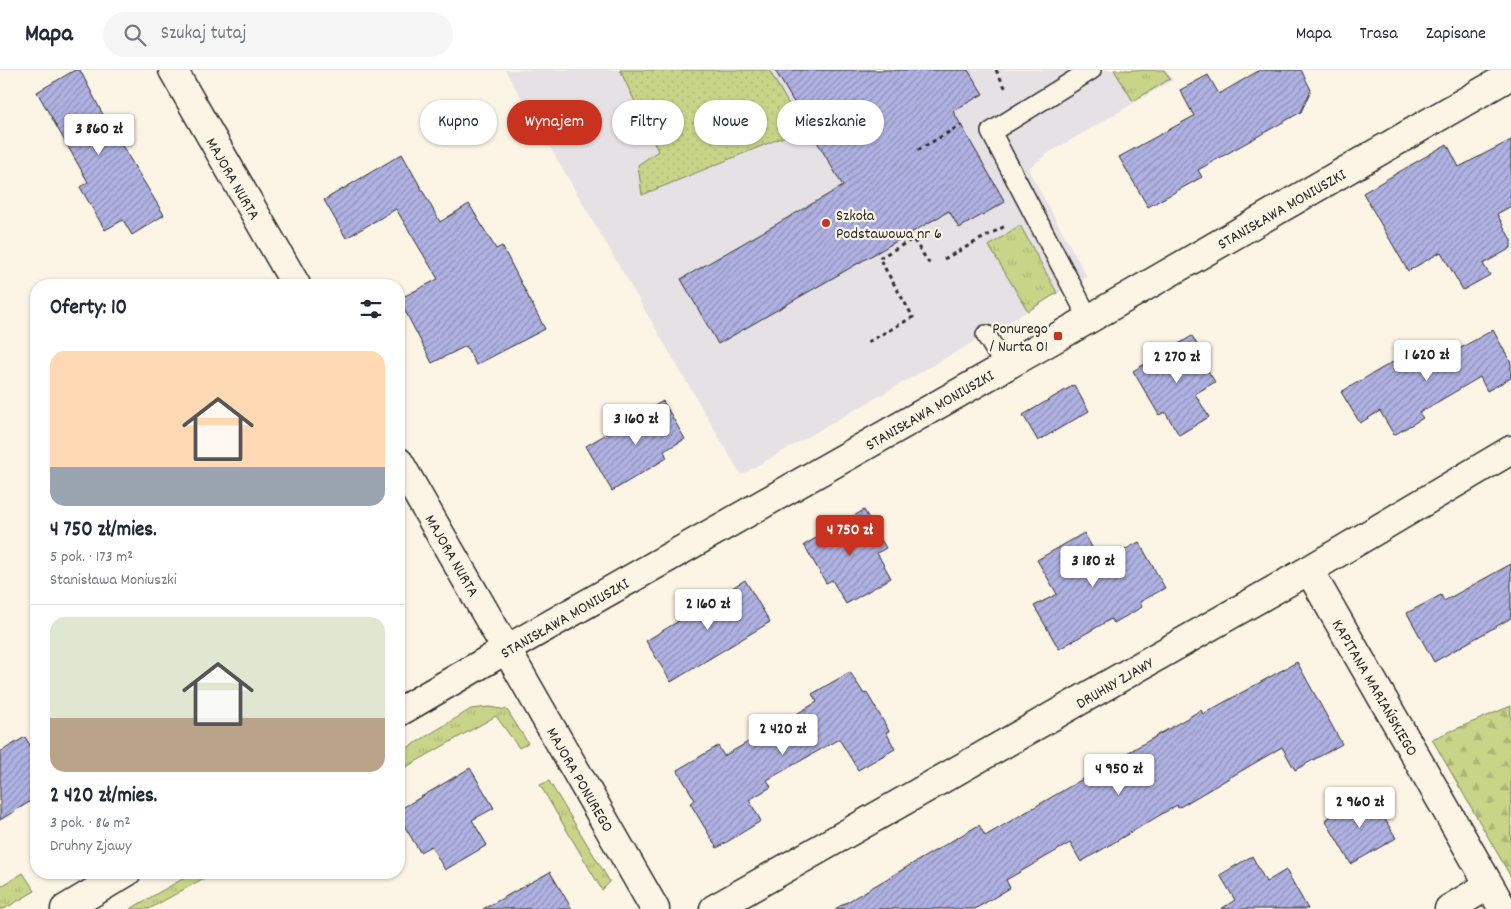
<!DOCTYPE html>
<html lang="pl">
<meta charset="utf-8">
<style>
body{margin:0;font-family:Dekko,sans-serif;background:#f6f6f7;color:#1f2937;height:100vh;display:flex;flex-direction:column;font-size:19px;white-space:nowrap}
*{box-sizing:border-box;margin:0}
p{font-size:16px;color:#747a83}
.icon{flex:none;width:28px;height:28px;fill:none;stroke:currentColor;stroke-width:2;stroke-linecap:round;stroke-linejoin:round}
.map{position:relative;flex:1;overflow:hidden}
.details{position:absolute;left:30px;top:209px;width:375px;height:600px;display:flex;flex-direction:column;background:#fff;border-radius:20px;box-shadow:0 1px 4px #0004}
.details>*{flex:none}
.hud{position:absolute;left:420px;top:30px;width:475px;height:45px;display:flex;gap:10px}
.price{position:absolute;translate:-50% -42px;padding:0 11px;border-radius:5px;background:#fff;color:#222;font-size:16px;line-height:32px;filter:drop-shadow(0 1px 2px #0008)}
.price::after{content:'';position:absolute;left:50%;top:30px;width:15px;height:11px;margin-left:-8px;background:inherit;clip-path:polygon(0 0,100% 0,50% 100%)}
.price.on{background:#c8321e;color:#fff}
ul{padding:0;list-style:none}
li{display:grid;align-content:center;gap:10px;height:265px;padding:0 20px}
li+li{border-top:1px solid #e0e1e3}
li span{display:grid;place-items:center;height:155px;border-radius:15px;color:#555}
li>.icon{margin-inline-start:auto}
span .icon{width:90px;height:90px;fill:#fffc;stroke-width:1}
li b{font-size:21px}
h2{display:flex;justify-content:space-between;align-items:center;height:60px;padding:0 20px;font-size:21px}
.chip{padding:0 18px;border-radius:22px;background:#fff;box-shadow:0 1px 4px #0004;font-size:18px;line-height:45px}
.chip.on{background:#c8321e;color:#fff}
header{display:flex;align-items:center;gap:30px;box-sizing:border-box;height:70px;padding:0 25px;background:#fff;border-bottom:1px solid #e0e1e3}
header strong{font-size:24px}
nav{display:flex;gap:28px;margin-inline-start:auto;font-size:18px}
.search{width:350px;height:45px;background:#f6f6f7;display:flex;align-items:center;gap:12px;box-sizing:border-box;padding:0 18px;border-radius:28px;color:#747a83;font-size:19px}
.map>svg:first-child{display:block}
</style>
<header>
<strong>Mapa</strong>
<div class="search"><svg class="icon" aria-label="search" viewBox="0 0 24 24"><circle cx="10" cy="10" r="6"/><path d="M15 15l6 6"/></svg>Szukaj tutaj</div>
<nav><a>Mapa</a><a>Trasa</a><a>Zapisane</a></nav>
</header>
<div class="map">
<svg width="1511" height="839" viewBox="0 0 1511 839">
<defs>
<pattern id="grass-tufts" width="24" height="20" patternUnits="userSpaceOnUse" patternTransform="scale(1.25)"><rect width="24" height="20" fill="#c8d488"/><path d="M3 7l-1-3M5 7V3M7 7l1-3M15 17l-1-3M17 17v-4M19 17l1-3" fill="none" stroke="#acb676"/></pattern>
<pattern id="forest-firs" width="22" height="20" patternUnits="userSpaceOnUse" patternTransform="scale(1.25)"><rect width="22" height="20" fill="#c8d488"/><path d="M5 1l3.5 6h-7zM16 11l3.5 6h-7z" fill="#acb676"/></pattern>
<pattern id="park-dots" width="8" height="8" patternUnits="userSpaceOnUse" patternTransform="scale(1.25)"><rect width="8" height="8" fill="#c8d488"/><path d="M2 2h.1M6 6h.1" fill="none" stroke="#acb676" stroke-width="1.8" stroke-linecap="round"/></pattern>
<pattern id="building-hatch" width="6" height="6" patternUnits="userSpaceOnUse" patternTransform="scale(1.25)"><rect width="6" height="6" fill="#b0b2e3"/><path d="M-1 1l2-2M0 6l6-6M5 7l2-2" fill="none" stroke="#8f91b8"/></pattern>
</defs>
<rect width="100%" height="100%" fill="#fcf5e5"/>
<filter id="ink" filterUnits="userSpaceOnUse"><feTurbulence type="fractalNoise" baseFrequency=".02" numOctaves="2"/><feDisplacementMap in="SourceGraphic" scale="10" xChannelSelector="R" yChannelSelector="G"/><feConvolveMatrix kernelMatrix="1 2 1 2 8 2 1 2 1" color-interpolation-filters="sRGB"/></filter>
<g filter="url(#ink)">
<path fill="#e5e1e4" d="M505,0h661l7,10 -126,74 -19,15 59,108 -346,198z"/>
<path fill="url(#grass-tufts)" stroke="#7a805a" d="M1114,0h50l6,9 -37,22z
M1020,155l37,68 -29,18 -39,-65z
M489,637l18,3 21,33 -9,5 -23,-32 -97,55v-18l72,-44z
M549,711l61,101 -8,8 -62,-105z
M23,803l12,18 -31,18h-4v-22z
M193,803h20l-64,36h-19z"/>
<path fill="url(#forest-firs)" stroke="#7a805a" d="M1511,636v171l-79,-138z"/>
<path fill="url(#park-dots)" stroke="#7a805a" d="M620,0h149l34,59 -161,66 -4,-30 20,-14z"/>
<path fill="url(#building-hatch)" stroke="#2b2b2b" d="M75,0h5l21,41 63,104 -32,20 -9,-15 -18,10 -25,-43 8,-5 -51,-90z
M775,0h193l15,24 -30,17 52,91 -46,26 -10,-17 -231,133 -37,-65 162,-93z
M1260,0h41l10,20 -10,22 -103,58 4,7 -54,30 -29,-50 75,-41 -14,-26 28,-15 11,19z
M1511,70v66l-14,8 14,26v8l-28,16 7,11 -27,15 -22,-38 -33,19 -45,-78 84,-49 12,23z
M402,84l38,68 29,-18 27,45 6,-3 43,83 -69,36 -10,-19 -34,17 -33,-64 39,-20 -42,-70 -50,29 -22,-38z
M1493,260l18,33v15l-24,13 -7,-14 -61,36 4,5 -29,17 -14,-24 -20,12 -19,-31 76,-44 11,18z
M1192,266l16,27 -3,3 10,16 -20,12 14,23 -30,18 -14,-23 -6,3 -26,-44z
M1074,315l15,26 -51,30 -15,-26z
M663,331l22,38 -21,12 3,7 -55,33 -26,-45z
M864,440l22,38 -9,5 14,25 -45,26 -14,-24 -6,3 -22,-38z
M1084,463l17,30 38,-21 26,46 -25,14 2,5 -28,16 -3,-4 -52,30 -25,-43 23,-12 -20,-34z
M1511,494v54l-77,44 -27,-49 34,-18 3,6z
M745,510l25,42 -99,60 -25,-41z
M1297,592l45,82 -47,26 -13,-23 -104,61 -1,-3 -96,57 -11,-19 -64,37 4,8 -35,21h-140l144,-84 6,11 216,-126 2,4z
M850,602l14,22 3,-1 22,38 -3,1 9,17 -37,21 -19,-31 -72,41 4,7 -22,13 12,21 -44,27 -27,-45 5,-3 -18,-30 41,-24 6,10 93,-54 -5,-8z
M25,667l11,18v43l-36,22v-68z
M470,698l24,40 -22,12 15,25 -42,25 -14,-24 -11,6 -21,-35v-7z
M1370,724l26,44 -45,26 -26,-44z
M1252,786l14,26 20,-12 22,39h-87l14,-9 -15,-25z
M550,802l22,37h-89z"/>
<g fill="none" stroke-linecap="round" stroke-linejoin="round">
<g stroke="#2b2b2b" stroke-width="22">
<path id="lane" d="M1089,249l-98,-187 100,-62
M986,265l19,31"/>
</g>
<g stroke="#2b2b2b" stroke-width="31">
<path id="street" d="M173,0l123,215
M399,392l256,447
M1309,500l194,339
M714,839l595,-339 202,-120
M1449,839l40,-24"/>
</g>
<g stroke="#2b2b2b" stroke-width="31">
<path id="secondary" d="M399,642l108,-63 582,-330 422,-244
M65,839l62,-37"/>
</g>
<path stroke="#2b2b2b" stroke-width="3" stroke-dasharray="4 4" stroke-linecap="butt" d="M996,0l10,19
M918,80l43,-25
M944,189l63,-34
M868,272l45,-25 -34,-59 34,-19 18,27"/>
<use href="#lane" stroke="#fcf5e5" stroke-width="19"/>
<use href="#street" stroke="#fcf5e5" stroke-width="28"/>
<use href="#secondary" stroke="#fcf5e5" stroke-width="28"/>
</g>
</g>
<g fill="#c8321e" stroke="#fcf5e5" stroke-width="2">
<circle cx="826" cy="153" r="5"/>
<rect x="1053" y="261" width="10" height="10" rx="2.5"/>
</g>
<g text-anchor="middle" stroke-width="4.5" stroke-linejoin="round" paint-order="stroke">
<g font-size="16" fill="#2b2b2b" stroke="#fcf5e5">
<text transform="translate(234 108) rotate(60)" y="6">MAJORA NURTA</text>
<text transform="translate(1281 138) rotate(-30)" y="6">STANISŁAWA MONIUSZKI</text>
<text transform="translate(929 339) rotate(-30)" y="6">STANISŁAWA MONIUSZKI</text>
<text transform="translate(453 485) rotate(60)" y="6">MAJORA NURTA</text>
<text transform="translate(564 547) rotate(-30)" y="6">STANISŁAWA MONIUSZKI</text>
<text transform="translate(1114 612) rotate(-30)" y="6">DRUHNY ZJAWY</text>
<text transform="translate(1376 617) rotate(60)" y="6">KAPITANA MARIAŃSKIEGO</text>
<text transform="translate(581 709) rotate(60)" y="6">MAJORA PONUREGO</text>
</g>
<g font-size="16" fill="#2b2b2b" stroke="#fcf5e5" text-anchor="start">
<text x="836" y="150">Szkoła<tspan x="836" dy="18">Podstawowa nr 6</tspan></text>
<text x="1048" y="263" text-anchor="end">Ponurego<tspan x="1048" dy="18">/ Nurta 01</tspan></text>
</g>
</g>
</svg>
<b class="price" style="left:99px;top:86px">3 860 zł</b>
<b class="price" style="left:1427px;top:312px">1 620 zł</b>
<b class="price" style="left:1177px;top:314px">2 270 zł</b>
<b class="price" style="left:636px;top:376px">3 160 zł</b>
<b class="price on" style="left:850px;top:487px">4 750 zł</b>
<b class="price" style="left:1093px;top:518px">3 180 zł</b>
<b class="price" style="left:708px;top:561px">2 160 zł</b>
<b class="price" style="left:783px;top:686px">2 420 zł</b>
<b class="price" style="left:1119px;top:726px">4 950 zł</b>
<b class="price" style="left:1360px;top:759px">2 960 zł</b>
<div class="hud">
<a class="chip">Kupno</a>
<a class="chip on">Wynajem</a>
<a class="chip">Filtry</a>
<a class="chip">Nowe</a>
<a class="chip">Mieszkanie</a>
</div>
<section class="details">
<h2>Oferty: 10<svg class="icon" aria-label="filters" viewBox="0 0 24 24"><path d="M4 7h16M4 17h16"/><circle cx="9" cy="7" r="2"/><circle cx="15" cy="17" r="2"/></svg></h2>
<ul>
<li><span style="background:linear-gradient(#ffd9b3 75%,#9aa5b1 0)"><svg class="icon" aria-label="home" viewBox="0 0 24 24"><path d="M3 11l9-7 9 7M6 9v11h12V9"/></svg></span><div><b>4 750 zł/mies.</b><p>5 pok. · 173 m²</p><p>Stanisława Moniuszki</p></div></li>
<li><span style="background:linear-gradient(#dfe7d0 65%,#b9a48a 0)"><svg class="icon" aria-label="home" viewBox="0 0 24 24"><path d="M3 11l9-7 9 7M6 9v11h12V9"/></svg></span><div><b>2 420 zł/mies.</b><p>3 pok. · 86 m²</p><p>Druhny Zjawy</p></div></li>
</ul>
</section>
</div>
